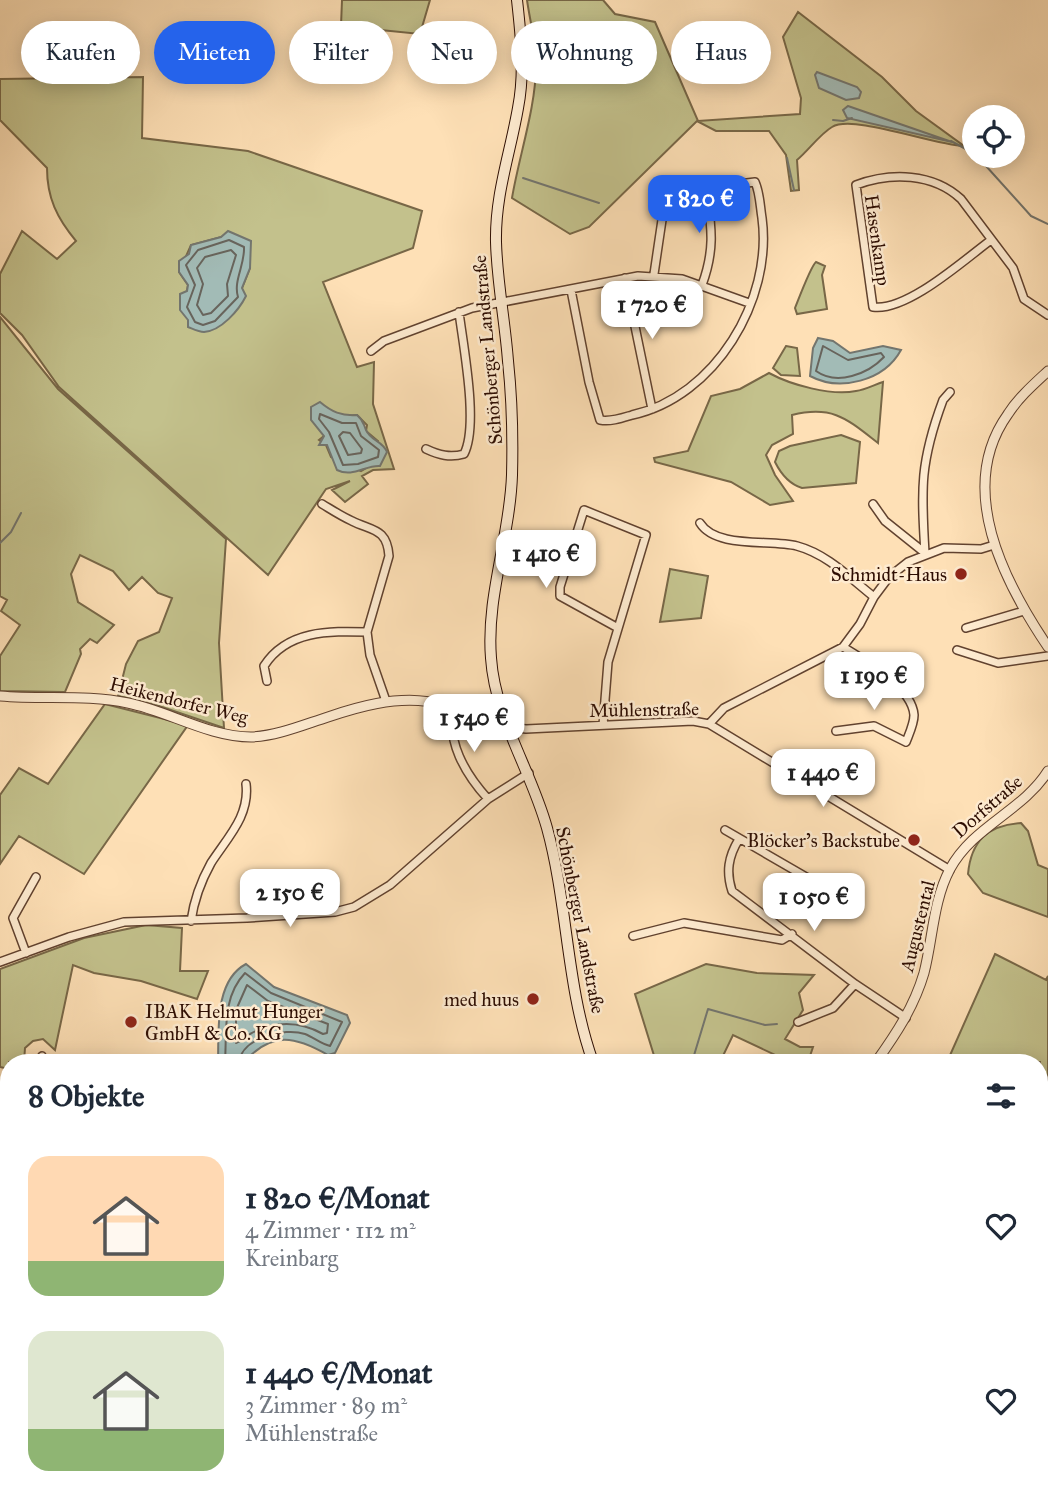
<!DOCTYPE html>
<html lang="de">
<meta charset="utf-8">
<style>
body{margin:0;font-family:"IM FELL Great Primer",serif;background:#f2f2f3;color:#1f2937;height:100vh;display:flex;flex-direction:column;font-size:26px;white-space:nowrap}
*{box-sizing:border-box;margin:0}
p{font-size:23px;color:#747a83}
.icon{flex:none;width:38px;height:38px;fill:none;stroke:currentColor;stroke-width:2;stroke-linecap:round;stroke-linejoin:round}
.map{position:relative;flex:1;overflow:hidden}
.sheet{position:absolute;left:0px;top:1054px;width:1048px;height:450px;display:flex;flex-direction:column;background:#fff;border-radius:28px 28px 0 0;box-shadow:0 4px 18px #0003}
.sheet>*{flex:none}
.top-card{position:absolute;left:21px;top:21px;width:1006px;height:63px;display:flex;gap:14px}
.fabs{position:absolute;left:962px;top:105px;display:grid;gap:14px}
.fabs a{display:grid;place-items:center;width:63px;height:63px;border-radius:50%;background:#fff;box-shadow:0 4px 18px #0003;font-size:35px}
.price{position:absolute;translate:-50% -60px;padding:0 16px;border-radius:14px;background:#fff;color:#222;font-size:23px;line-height:46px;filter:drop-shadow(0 2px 4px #0008)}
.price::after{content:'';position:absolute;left:50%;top:42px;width:21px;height:16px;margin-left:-10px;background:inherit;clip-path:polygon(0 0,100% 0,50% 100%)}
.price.selected{background:#2563eb;color:#fff}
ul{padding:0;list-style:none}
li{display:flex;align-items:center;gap:21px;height:175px;padding:0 28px}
li span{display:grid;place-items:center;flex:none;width:196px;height:140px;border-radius:21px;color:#555}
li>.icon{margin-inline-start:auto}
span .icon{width:84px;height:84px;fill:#fffc;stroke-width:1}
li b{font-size:30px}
h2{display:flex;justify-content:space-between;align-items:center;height:84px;padding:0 28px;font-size:30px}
.chip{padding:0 24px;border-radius:32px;background:#fff;box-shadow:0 4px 18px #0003;font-size:24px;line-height:63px}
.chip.selected{background:#2563eb;color:#fff}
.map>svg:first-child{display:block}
</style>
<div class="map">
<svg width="1048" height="1502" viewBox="0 0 1048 1502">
<rect width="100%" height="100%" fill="#fee0b6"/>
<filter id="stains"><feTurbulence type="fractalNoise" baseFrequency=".00286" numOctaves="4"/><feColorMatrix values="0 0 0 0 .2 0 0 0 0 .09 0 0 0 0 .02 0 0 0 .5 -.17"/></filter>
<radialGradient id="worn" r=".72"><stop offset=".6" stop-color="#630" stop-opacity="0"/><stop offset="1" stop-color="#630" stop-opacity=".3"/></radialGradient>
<path fill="#c3c18c" stroke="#786747" stroke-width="2" fill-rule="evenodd" d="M342,0h88l-10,34 -79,-8z
M527,0h76l12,14 40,8 43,99 102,-7 1,-16 -18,-61 15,-25 84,65 34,34 48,35c-31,-1 -111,-32 -132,-19 -12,7 -24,24 -35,33l2,30 -8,1 -5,-36 -17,-24h-53l-19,-10 -108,106 -19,7 -58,-36c7,-42 24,-91 24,-133 0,-21 -6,-44 -9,-65z
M143,77l-1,61 106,13 174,60 -9,37 -90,34 34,85 17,-5 -1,42 21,65 -21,1 -11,6 6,8 -23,18 -13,-12 18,-9 -24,8 -58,86 -209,-188 -37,-52 -22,-22v-39l22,-43 35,28 19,-18c-19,-23 -29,-43 -29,-73l-47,-48v-41zM221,237l29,31 -8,20 -62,7 7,-4 1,-6 -9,-13 12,-27zM331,412l13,4 13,-1 10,10 -1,6 12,10 -7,24 -10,6 -30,-14 -5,-12 -7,-5 5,-4z
M816,262l9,4 -3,9 5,34 -30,5 -2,-6c4,-10 16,-42 21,-46z
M0,317l58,72 168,150 -7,104 5,85 -68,-23 -38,-9 8,-32 12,-23 21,-9 13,-34 -14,-5 -16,-16 -13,13 -16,-19 -33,-16 -9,19 7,28 36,23 -17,18 -7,-4 -10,10 1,5 -16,38 -65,-1v-35l20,-31 -19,-14 6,-11 -7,-4z
M786,346l11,2 3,28 -19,-1 -8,-7z
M769,373c22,12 62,23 87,18 9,-1 18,-6 27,-9l-5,61c-31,-24 -45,-38 -86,-28l1,19 -21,11 -6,10 9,20 18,26 -23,4 -39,-23 -76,-20 -1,-4 34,-7 23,-55 29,-7z
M841,435l19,7 -4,41 -54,5c-13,-4 -21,-14 -27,-26l4,-11 11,-5z
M670,569l38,7 -7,42 -41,4z
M105,704l83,21 -104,149 -65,-38 -19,28v-69l19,-27 29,16z
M1021,823l7,8 10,34 10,4v48l-65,-24 -15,-19c3,-33 20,-49 53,-51z
M146,925l36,3 -2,43h28l-11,28 -56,-18 -47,-8 -21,-8 -18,85 -12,-11 -10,2 -8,7 -1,14h-15v7l-9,-2v-98l84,-31z
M995,954l51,26 2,-4v280l-8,5v-199h-93z
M706,964l51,9 57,2 -15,18 4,17 -18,29 15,8h13l-5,15h-18l-57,-27 -13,27h-64l-21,-68z"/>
<path fill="#a2bbb6" stroke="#73756e" stroke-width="2" d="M817,72l40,15 4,5 -2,6 -13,2 -27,-12 -4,-13z
M848,106l104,36 -105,-24 -4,-8z
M228,231l23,10 -1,27 -8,20 4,8c-7,14 -25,35 -42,36 -5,0 -11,-3 -16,-5v-7l-8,-10v-16l7,-3 1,-6 -9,-13v-11l10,-7 2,-9 30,-8z
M818,338l15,3 17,12 33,-7 18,4c-17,31 -61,42 -91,26l3,-28z
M320,402c12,10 21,14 37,13 7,6 6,8 9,15 5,11 17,11 21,22l-7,14c-15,-1 -27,12 -43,4l-10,-25h-8l5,-9 -13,-16v-13z
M246,964l28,23 73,28 3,8 -15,30 -7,2c-33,-19 -56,-24 -84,7h-26c1,-31 -4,-81 28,-98z"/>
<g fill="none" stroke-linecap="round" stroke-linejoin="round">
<path stroke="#68645c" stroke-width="2" d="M229,240l15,7c1,18 -11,34 -6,50l-23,24 -12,4 -8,-3 -8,-15 8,-22 -9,-20 12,-15z
M231,250l5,5 -9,29 1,12 -17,17 -8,2 -6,-10 6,-21 -6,-16 8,-11z
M823,346l25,14 33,-7 3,4c-16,17 -47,29 -68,14z
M320,414l22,9h14l5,13 18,14 -1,7 -20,7 -15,1 -14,-33 -10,-13z
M343,432l7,1 12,16 -1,4 -13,2 -9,-19z
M247,985l21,16 60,23 -1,9 -4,1c-24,-13 -49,-13 -73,0 -6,3 -8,7 -14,9v-33z
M225,1062c2,-31 -3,-65 20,-89l26,20 71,29 -12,24c-9,-2 -17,-9 -25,-12 -21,-7 -63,4 -66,28"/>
<path stroke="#73756e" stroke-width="2" d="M833,120l10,1 9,-3
M951,141l24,13
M977,156l54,60 17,8
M787,158l7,32
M523,178l76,25
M0,543l11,-11 10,-19
M692,1062l16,-53 57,16 12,-1
M1040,1211l8,7"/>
<g stroke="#61422f" stroke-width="10">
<path id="minor" d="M991,240c-26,19 -84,72 -118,67l-17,-122c35,-13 77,-12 105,14l52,69 11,31 24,16
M625,278l27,131
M702,285c14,-38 9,-60 4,-99
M571,290l18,92 11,38c11,2 22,-2 32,-5 83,-18 141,-115 130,-197 -2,-12 -2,-25 -7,-36l-89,11 -12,81
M371,351l13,-10 88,-33 166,-32 44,3 67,24
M426,449c13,6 24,9 38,5 15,-29 -1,-109 -5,-142
M322,504c10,6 19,12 30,17 20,10 35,7 37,35l-22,76 3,23 16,46
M873,504l12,17 40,32
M700,523c16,26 71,16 97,23 30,8 53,32 77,51
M925,553c-4,-65 -5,-91 18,-153l7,-8
M966,628l58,-17
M957,650l41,13 50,-7
M267,681l-3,-15c23,-36 65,-35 103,-34
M456,706c-13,33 11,70 32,93
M709,724l15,-16 119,-61 17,-23 14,-27 15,-20 19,-15 36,-14 37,1 13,-4
M603,725l5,-63 38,-127 -62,-25 -24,77v9l58,32
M507,727l19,2 167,-8 16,3 241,146
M836,731l38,-5 32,16c3,-8 8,-18 8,-27 -2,-28 -50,-55 -71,-68
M725,830l95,55
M739,839c-11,18 -13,33 -7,52l123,93 51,34
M191,921c3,-21 10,-40 20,-58 16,-25 39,-47 35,-79
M633,936l51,-13 98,17 10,-6
M26,953l-13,-35 23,-41
M0,962l69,-25 55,-15 123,-4 88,-6 19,-5 36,-22 98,-86 41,-26
M798,1022l35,-14 22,-24
M42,1056l2,6
M0,1408l9,-9
M1040,1474l8,26
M311,1494l10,8
M819,1494l15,8
M291,1502l6,-8
M546,1502l1,-8
M810,1502l4,-8
M910,1502l16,-8"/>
</g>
<g stroke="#61422f" stroke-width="11">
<path id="tertiary" d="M1048,371c-14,13 -29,26 -40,43 -53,74 -4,168 40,233
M0,696c43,4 86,-2 128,7 40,8 81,34 123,34 26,-1 52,-12 77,-20 73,-25 109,-22 179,10
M876,1062c20,-28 38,-55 48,-89 9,-35 9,-72 26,-104 23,-43 73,-58 98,-98"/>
</g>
<g stroke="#2d0d02" stroke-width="12">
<path id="secondary" d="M517,0c4,36 8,72 1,108 -8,46 -23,87 -22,134 1,40 9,79 12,119 4,38 5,76 4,114 -2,62 -26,121 -21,183 4,60 40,112 56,170 21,76 19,159 46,234
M683,1502v-8"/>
</g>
<g stroke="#2d0d02" stroke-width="15">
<path id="trunk" d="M0,1291l9,4
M0,1301l9,4
M0,1451l9,13
M0,1479l5,23
M14,1494l4,8
M28,1494l5,8"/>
</g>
<use href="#minor" stroke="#feebd0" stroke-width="7"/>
<use href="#tertiary" stroke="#feebd0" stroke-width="9"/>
<use href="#secondary" stroke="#feebd0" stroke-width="10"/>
<use href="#trunk" stroke="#efc07b" stroke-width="12"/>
</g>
<g fill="#8f2418" stroke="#feebd0" stroke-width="2.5">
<circle cx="961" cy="574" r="7"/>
<circle cx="914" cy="840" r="7"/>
<circle cx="533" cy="999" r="7"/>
<circle cx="131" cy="1022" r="7"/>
</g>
<g text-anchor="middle" stroke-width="5" stroke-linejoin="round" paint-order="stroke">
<g font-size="19" fill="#2d0d02" stroke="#feebd0">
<text transform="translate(878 240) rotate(82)" y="7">Hasenkamp</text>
<text transform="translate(487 350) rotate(-95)" y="7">Schönberger Landstraße</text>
<text transform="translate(179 700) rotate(14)" y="7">Heikendorfer Weg</text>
<text transform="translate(644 709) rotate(-1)" y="7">Mühlenstraße</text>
<text transform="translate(987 806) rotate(-41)" y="7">Dorfstraße</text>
<text transform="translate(581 920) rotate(79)" y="7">Schönberger Landstraße</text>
<text transform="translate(917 926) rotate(-76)" y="7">Augustental</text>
</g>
<g font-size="19" fill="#2d0d02" stroke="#feebd0" text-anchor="end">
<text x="947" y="581">Schmidt-Haus</text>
<text x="900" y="847">Blöcker's Backstube</text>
<text x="519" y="1006">med huus</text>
<text x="145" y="1018" text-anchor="start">IBAK Helmut Hunger<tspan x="145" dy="22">GmbH &amp; Co. KG</tspan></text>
</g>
</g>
<rect width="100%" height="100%" filter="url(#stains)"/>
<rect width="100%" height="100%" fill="url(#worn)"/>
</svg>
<div class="fabs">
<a><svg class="icon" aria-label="locate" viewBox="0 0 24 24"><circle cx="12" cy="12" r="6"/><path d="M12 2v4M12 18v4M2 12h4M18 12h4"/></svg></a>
</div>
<b class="price selected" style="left:699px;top:235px">1 820 €</b>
<b class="price" style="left:652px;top:341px">1 720 €</b>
<b class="price" style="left:546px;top:590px">1 410 €</b>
<b class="price" style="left:874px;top:712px">1 190 €</b>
<b class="price" style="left:474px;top:754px">1 540 €</b>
<b class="price" style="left:823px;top:809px">1 440 €</b>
<b class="price" style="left:290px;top:929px">2 150 €</b>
<b class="price" style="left:814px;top:933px">1 050 €</b>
<div class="top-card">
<a class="chip">Kaufen</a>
<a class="chip selected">Mieten</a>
<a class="chip">Filter</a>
<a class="chip">Neu</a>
<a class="chip">Wohnung</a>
<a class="chip">Haus</a>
</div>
<section class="sheet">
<h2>8 Objekte<svg class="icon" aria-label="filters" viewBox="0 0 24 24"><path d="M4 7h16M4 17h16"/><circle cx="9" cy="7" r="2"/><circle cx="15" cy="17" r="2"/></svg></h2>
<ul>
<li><span style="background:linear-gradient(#ffd9b3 75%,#8fb573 0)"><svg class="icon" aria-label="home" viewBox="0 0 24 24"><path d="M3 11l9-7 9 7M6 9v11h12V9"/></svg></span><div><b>1 820 €/Monat</b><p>4 Zimmer · 112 m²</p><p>Kreinbarg</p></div><svg class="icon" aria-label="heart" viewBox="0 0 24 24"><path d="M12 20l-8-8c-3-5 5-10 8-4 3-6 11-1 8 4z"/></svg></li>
<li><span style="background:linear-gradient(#dfe7d0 70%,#8fb573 0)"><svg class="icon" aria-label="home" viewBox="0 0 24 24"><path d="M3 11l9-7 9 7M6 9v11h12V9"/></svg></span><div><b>1 440 €/Monat</b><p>3 Zimmer · 89 m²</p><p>Mühlenstraße</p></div><svg class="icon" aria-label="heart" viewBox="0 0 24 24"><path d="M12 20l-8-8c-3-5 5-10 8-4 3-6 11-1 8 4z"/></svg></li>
</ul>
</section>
</div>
